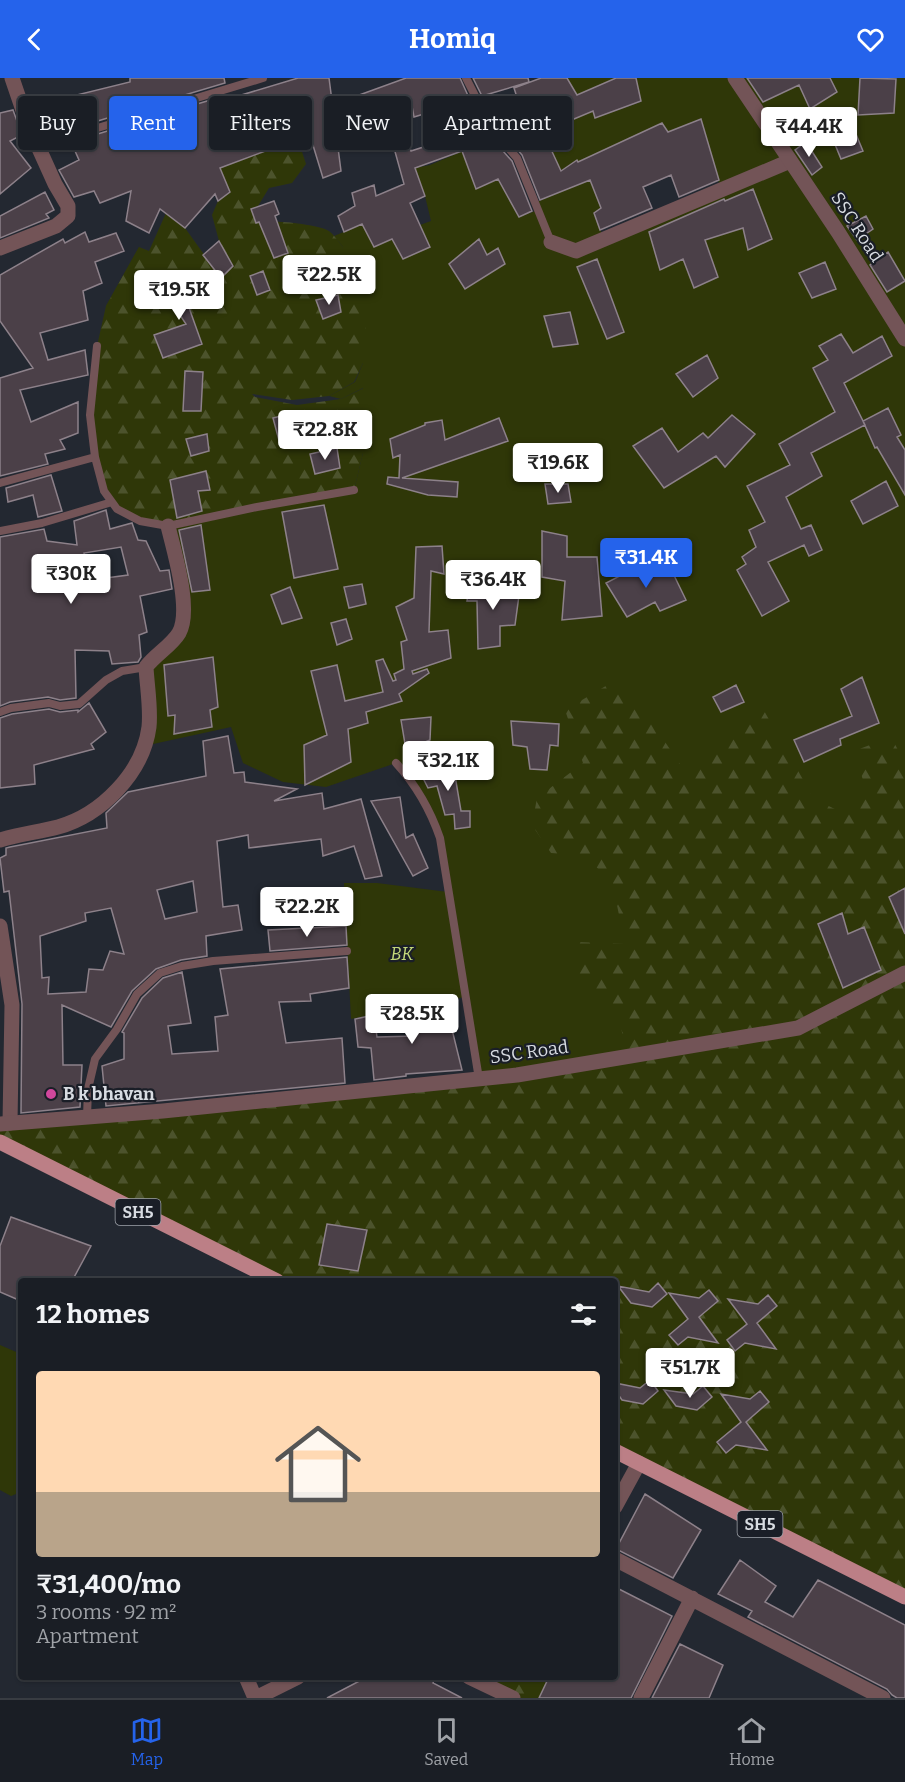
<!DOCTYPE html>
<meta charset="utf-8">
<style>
body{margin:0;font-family:Bitter,serif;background:#23272d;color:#f1f3f6;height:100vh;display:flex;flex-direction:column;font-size:22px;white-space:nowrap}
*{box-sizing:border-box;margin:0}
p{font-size:20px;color:#9fa2a7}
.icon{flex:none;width:33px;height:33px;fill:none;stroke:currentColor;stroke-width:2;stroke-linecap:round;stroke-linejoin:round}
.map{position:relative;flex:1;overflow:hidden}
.details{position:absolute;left:18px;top:1200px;width:600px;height:402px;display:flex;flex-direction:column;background:#1a1e25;border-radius:6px;box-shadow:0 2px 4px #0004,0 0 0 2px #383c42}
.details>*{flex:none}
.hud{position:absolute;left:18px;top:18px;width:600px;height:54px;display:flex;gap:12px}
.price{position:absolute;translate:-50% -51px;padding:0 14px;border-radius:6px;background:#fff;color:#222;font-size:20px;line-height:39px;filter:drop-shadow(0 2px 3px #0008)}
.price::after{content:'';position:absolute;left:50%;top:36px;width:18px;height:14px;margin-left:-9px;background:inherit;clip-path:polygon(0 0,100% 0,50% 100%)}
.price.selected{background:#2563eb;color:#fff}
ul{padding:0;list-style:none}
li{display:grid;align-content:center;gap:12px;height:318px;padding:0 18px}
li span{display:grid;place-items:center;height:186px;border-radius:6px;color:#555}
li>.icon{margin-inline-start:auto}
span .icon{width:108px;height:108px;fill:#fffc;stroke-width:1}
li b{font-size:26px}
h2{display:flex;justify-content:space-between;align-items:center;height:72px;padding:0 18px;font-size:26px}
.chip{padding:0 21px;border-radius:6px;background:#1a1e25;box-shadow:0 2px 4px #0004,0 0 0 2px #383c42;font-size:21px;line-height:54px}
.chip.selected{background:#2563eb;color:#fff}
header{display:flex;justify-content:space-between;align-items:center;height:78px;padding:0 18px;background:#2563eb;color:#fff;font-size:27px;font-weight:700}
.tabs{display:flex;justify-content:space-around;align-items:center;height:84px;border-top:2px solid #383c42;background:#1a1e25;font-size:16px;color:#9fa2a7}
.tabs a{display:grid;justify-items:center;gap:3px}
.tabs .selected{color:#2563eb}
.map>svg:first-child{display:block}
</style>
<header><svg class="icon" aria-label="back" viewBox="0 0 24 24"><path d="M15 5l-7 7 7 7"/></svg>Homiq<svg class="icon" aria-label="heart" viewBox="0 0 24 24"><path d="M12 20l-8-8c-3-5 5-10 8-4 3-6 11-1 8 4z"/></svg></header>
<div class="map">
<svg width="905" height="1620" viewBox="0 0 905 1620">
<defs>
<pattern id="forest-firs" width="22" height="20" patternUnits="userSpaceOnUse" patternTransform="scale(1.5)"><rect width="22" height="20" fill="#2f3708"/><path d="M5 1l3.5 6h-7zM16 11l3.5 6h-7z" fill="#4c532c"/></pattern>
</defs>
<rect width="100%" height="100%" fill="#232831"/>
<path fill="#2f3708" d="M567,0h49l-39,17z
M636,0h269v895l-107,55 -319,51 -14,-82 -114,22 -7,-136h33l71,9 -17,-80 -35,-49 -70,24 -43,-5 -40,-19 -12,-36 -87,19 2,-79 38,-53 -16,-88 -62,-220 33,-59 74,198 141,45 9,-37v-65l-22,11 -12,-3 26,-14 8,-19 -8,-75 -22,-18 10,-23 -9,-11 29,-12 11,23 18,-8 11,20 27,-12 -10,-22 11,-4 -6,-25 -10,-28 15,-3 33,-14 13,38 22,-10 21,38 19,-7 1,-9 51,-21 11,28 -7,5 10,26 117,-49 -21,-71 -32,13 -6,-8 -77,47 -8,-11 -16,11 -18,-39 50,-21 2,7 46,-16z
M0,1267l21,9v138l-10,4 -11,-6z"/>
<path fill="url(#forest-firs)" d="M288,31l18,55 -14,19 -23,5 -11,18 -7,3 5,14c12,-4 58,1 71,7 6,3 11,11 16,17l-3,17 -7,6 24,20 9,33 -3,40 -9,19 -25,14 -37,4 -40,-6 3,3 42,8 44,-6 23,-11 -1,65 -8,33 -187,40 -28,-5 -23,-12 -13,-18 -14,-76 7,-69 9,-40 33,-59 10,4 17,-38 19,15 36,50 11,-12 -13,-25 -7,-26 6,-14 2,-33 48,-18 -12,-34z
M621,599l61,90 20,-8 35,-22 26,-28 51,90 25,12 28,-18 -13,-42 37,-14 14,26v834l-290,-146v-170h-339l-276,-138v-19l628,-68 -8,-32 -40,-38 -3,-44 48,2 -13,-63 -26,-23 -35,-5 -19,-28 5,-27 46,-35 -18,-53z
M478,1599h71l-10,21h-19z"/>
<path fill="#4b4048" stroke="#8d818a" stroke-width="1.5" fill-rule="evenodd" d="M130,0h94l1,5 -181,54 -12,-31 98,-24z
M298,0h31l12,93 -18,7 -22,-72 -45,10 12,34 -48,18 10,24 -12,9 -3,-7 -30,34 -25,-19 -11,24 -23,-12 5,-30 -31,12 -6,-12 -20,6 -15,-27 20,-10 -8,-18 156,-47 1,4z
M406,0h54l10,22 -56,17 -3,-16 -39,13 6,18 -15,2 -12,-36z
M473,0h55l1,4 -47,14z
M541,0h26l10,17 39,-17h20l5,23 -46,17 -2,-7 -50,21 18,39 16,-11 1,2 84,-39 6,9 33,-13 18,61 -40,17 -8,-22 -28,12 9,21 -52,22 -6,-17 7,-5 -11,-28 -50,20 -18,-45 -25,-29 -4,-9 27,-10 -6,-19z
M747,0h83l7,14 -27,17 -11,-24 -36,17z
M860,0l36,1 -2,34 -36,2z
M13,32l9,25 -12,6 21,27 -31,26v-81z
M481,43l6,12 25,28 20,50 -13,6 -21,-38 -22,10 -14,-38 -47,17 10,28 -15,7 20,44 -27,12 -11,-20 -18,8 -12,-23 -18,8 -6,-16 17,-10 -3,-13 22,-8 2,11 28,-12 -10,-36 14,-6 3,9 31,-10 -2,-4z
M853,49l10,24 -22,8 -9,-22z
M806,64l16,25 -10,8 -17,-25z
M753,111l19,50 -24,11 -5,-22 -38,12 13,37 -24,11 -11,-29 -23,11 -11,-38 75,-33 1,2z
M45,114l9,18 -8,4 3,4 -49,20v-22z
M274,123l5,13 -4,2 13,37 -14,5 -15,-36 -3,1 -5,-14z
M866,138l7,13 -16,11 -10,-14z
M85,154l4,10 27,-9 8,18 -29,11 7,21 -19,8 5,29 -48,13 8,27 37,-10 3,25 -68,15 11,32 47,-20v31l-18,7 5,9 -20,5 3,10 -48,12v-98l33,-10 -33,-47v-46l63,-36 2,4z
M479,161l8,16 11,-7 7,16 -40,25 -16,-25z
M219,163l14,25 -12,12 -18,-23z
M888,174l17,29 -18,11 -17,-27z
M597,181l27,73 -17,7 -30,-72z
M825,184l11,27 -24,9 -13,-25z
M263,193l7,19 -13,5 -7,-19z
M181,197l14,21 -8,6 15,42 -39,14 -9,-23 32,-11 -24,-36z
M338,217l3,17 -18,7 -7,-19z
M570,234l8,32 -25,3 -9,-31z
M841,256l12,19 29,-17 10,20 -48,27 21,42 -54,28 11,23 -36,21 15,32 10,-4 11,25 -13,6 -5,-11 -36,17 21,39 -27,15 -25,-46 9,-6 -4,-7 14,-10 -7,-17 16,-8 -18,-36 43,-21 -11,-21 56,-32 -22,-44 15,-8 -9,-14z
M707,277l11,23 -25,19 -17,-23z
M185,293l18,1 -2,39h-18z
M888,330l13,27 -4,2 8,13v45l-28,-48 -2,1 -12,-27z
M293,335l6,26 -19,5 -7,-26z
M732,337l23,19 -30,33 -9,-11 -52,32 -31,-42 29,-18 16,24 25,-19 5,5z
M499,340l9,23 -106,37 56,4 -1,15 -29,-2 -41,-11 1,-7 11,1 1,-23 -7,3 -3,-19 35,-14v-2l17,-3 3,20z
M207,356l2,17 -18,5 -5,-17z
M337,370l3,20 -25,6 -5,-20z
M206,393l4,19 -12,1 4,20 -25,7 -7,-38z
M51,397l11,36 -24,6 -5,-22 -25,7 -2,-14z
M886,403l12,25 -35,18 -12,-23z
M545,406h23l3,18 -23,2z
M324,427l14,64 -44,9 -12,-66z
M106,432l4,19 22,-6 6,17 8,1 14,30 9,-1 3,19 -32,7 7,36 -8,3 2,22 -3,5 -26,2 -3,-13 -34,-1 1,48 -16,2 -12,-3 -38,5 -10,4v-169l44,-8 3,12 30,4 -3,-24zM121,469l7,28 -37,5 -7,-27z
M201,447l9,65 -18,2 -13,-62z
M542,453l25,5v21h30l5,59 -40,4 3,-39 -23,-4z
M442,468l2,28 -13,-3 -2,61 19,-2 3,28 -39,13 1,3 14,-5 2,4 -30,21 3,7 -36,11 2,11 -20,6 3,33 -46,23 -1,-40 23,-10 -16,-64 26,-6 8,36 38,-9 -7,-31 7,-2 10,22 3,-1 -2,-6 10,-5 -3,-27 6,-2 -11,-33 18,-9 2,-51z
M669,487l17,35 -26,11 -5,-9 -28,15 -21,-34 31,-16z
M470,502l34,8h16l-5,37 -15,1v20l-22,3 -1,-48h-10z
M362,506l4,20 -17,4 -5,-21z
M290,509l12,31 -20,6 -11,-29z
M346,541l6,20 -15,6 -6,-22z
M213,579l5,50 -8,3 2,17 -38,7 1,-19 -7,1 -4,-51z
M862,599l17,46 -39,16 1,6 -37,17 -10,-22 58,-24 -11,-27z
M736,607l8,17 -23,10 -8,-15z
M89,625l17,29 -15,12 3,5 -60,16 1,19 -35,4v-70l12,-4 37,-5 11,3 18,-2v2z
M431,639l-1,23 -24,10 -5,-30z
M511,643l48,3 -1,22 -8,-1 -3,25 -17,-1 -3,-22 -14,-2z
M228,658l6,37 10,-1 1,10 52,7 -23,12 48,-8 2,16 37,-10 21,77 -17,3 -11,-33 -31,10 -2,-17 -72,9 -1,-13 -31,6 6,66 15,-2 4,25 -36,6 1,20 -26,4 -25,9 -24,22 -21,36 -49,-22 1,60h19l-2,42 -59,6 1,-109 -13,-113 -5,1 -4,-34 6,-3v-7l4,-1 97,-19 -1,-15 22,-21 78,-16 -3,-35zM193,803l4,31 -32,7 -8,-29zM111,830l13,46 -14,-3 -7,19 -14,-1 -3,23 -38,2 1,-17 -7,1 -2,-42 46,-15 -1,-8z
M452,680l9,53h9v16l-15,2 -1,-15 -9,1 -8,-29 -9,2 -7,-14z
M400,719l6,41 7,-4 15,34 -15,8 -42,-75z
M905,810v46l-16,-37z
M842,835l6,21 16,-7 17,43 -38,18 -25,-64z
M346,848l1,19 -77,6 -2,-21z
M347,879l2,31 -39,6 1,7 -32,1 7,41 56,-5 3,45 -239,23 -4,-40 22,-7v-26l-2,-1 20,-34 21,-20 19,-6 9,51 -23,3 4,28 46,-3 -3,-34 13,-2 -8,-46z
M445,923l17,69 -56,4v2l-32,4 -3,-32 -13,-1 -3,-28 19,-4 3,22 38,-1 -6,-28z
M11,1139l80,29 -19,35h-51v20l-21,-9v-46z
M327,1146l40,6 -9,41 -39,-6z
M658,1205l9,11 -15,13 -21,-4 -13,-17 31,6z
M709,1212l9,11 -19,16 19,26 -30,-6 -10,8 -9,-10 19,-16 -19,-26 30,5z
M768,1217l9,11 -20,17 19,26 -31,-6 -10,8 -8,-11 20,-16 -19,-25 30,5z
M650,1302l8,11 -15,13 -21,-4 -7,-10v-7l25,5z
M703,1308l9,11 -15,13 -21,-4 -12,-16 29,4z
M760,1313l9,11 -23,20 21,28 -31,-5 -10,8 -9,-11 24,-20 -20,-28 29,5z
M645,1416l56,36 -28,48 -57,-29z
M740,1482l36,26 -11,16 28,15 25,-37 87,45v73h-8l-5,-3 -5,-6 -139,-72 4,-6 -34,-17z
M615,1509l57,29 -41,82h-92l10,-21h66z
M680,1566l43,21 -14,33h-57z
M367,1599h69l-3,6 29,15h-135z"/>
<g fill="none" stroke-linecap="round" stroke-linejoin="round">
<path stroke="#735457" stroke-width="8" d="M466,0l26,51 25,29 34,84
M38,68l225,-68
M97,268l-7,69 5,42 9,34 13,18 23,12 28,5 89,-19 97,-17
M0,405l95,-26
M0,453l42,-8 70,-21
M0,634l11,-4 38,-5 11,3 19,-2 27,-24 16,-9 24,-4
M396,685c21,23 34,46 44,75l39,241
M87,1039l1,-28 7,-30 22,-30 20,-35 23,-21 22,-7 31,-5 134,-10"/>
<path stroke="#735457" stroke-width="15" d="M551,164l25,9 214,-90
M0,170l56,-22 12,-10v-10l-13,-22 -28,-62 -15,-44
M0,762c19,-6 39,-8 58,-13 43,-12 85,-54 91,-100 2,-19 -2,-41 -3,-60 9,-12 26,-22 33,-34 13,-23 -5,-82 -11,-107
M0,848l12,79 -2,118
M615,1429l24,-44
M615,1481l268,139
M246,1599l9,21
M469,1599l44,21
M256,1620l42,-21
M641,1620l51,-100"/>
<path stroke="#735457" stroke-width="15" d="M735,0l103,154 67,107
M0,1046l163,-13 354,-36 281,-47 107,-55"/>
<path stroke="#bc7f86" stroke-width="15" d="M0,1064l277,139
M615,1373l290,146"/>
</g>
<circle fill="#d1479c" stroke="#1a1e27" stroke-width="2" cx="51" cy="1016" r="6"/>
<g text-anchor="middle" stroke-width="4.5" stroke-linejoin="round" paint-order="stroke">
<g fill="#1a1e27" stroke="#9fa3aa" stroke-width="1.5">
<rect x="115.5" y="1121" width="45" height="26" rx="4.5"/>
<rect x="737.5" y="1433" width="45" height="26" rx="4.5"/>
</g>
<g font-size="16" font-weight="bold" fill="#d8dce2">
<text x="138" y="1140">SH5</text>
<text x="760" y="1452">SH5</text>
</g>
<g font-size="18" fill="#d8dce2" stroke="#1a1e27">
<text transform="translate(857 149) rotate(57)" y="6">SSC Road</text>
<text transform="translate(529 974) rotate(-8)" y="6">SSC Road</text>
</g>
<g font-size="18" font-style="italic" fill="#c2d77a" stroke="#1a1e27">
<text x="402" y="882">BK</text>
</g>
<g font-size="18" font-weight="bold" fill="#d8dce2" stroke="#1a1e27" text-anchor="start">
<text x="63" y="1022">B k bhavan</text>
</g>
</g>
</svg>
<b class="price" style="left:809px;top:80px">₹44.4K</b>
<b class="price" style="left:329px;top:228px">₹22.5K</b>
<b class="price" style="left:179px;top:243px">₹19.5K</b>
<b class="price" style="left:325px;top:383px">₹22.8K</b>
<b class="price" style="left:558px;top:416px">₹19.6K</b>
<b class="price selected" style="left:646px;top:511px">₹31.4K</b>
<b class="price" style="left:71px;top:527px">₹30K</b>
<b class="price" style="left:493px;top:533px">₹36.4K</b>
<b class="price" style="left:448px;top:714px">₹32.1K</b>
<b class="price" style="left:307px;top:860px">₹22.2K</b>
<b class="price" style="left:412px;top:967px">₹28.5K</b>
<b class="price" style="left:690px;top:1321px">₹51.7K</b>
<div class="hud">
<a class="chip">Buy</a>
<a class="chip selected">Rent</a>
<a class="chip">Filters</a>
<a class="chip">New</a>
<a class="chip">Apartment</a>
</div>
<section class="details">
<h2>12 homes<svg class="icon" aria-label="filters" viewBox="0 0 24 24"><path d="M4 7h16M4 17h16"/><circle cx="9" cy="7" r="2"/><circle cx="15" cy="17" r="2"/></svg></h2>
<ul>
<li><span style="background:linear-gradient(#ffd9b3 65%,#b9a48a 0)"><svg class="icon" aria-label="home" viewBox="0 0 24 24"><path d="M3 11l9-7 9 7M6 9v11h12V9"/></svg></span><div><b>₹31,400/mo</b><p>3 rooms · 92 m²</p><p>Apartment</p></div></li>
</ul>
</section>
</div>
<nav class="tabs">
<a class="selected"><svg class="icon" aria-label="map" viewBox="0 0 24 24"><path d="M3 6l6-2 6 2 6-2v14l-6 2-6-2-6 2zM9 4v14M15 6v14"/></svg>Map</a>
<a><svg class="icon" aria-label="saved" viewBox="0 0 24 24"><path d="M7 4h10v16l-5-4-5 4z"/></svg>Saved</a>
<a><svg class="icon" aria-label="home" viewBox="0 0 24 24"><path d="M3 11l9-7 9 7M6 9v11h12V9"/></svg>Home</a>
</nav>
